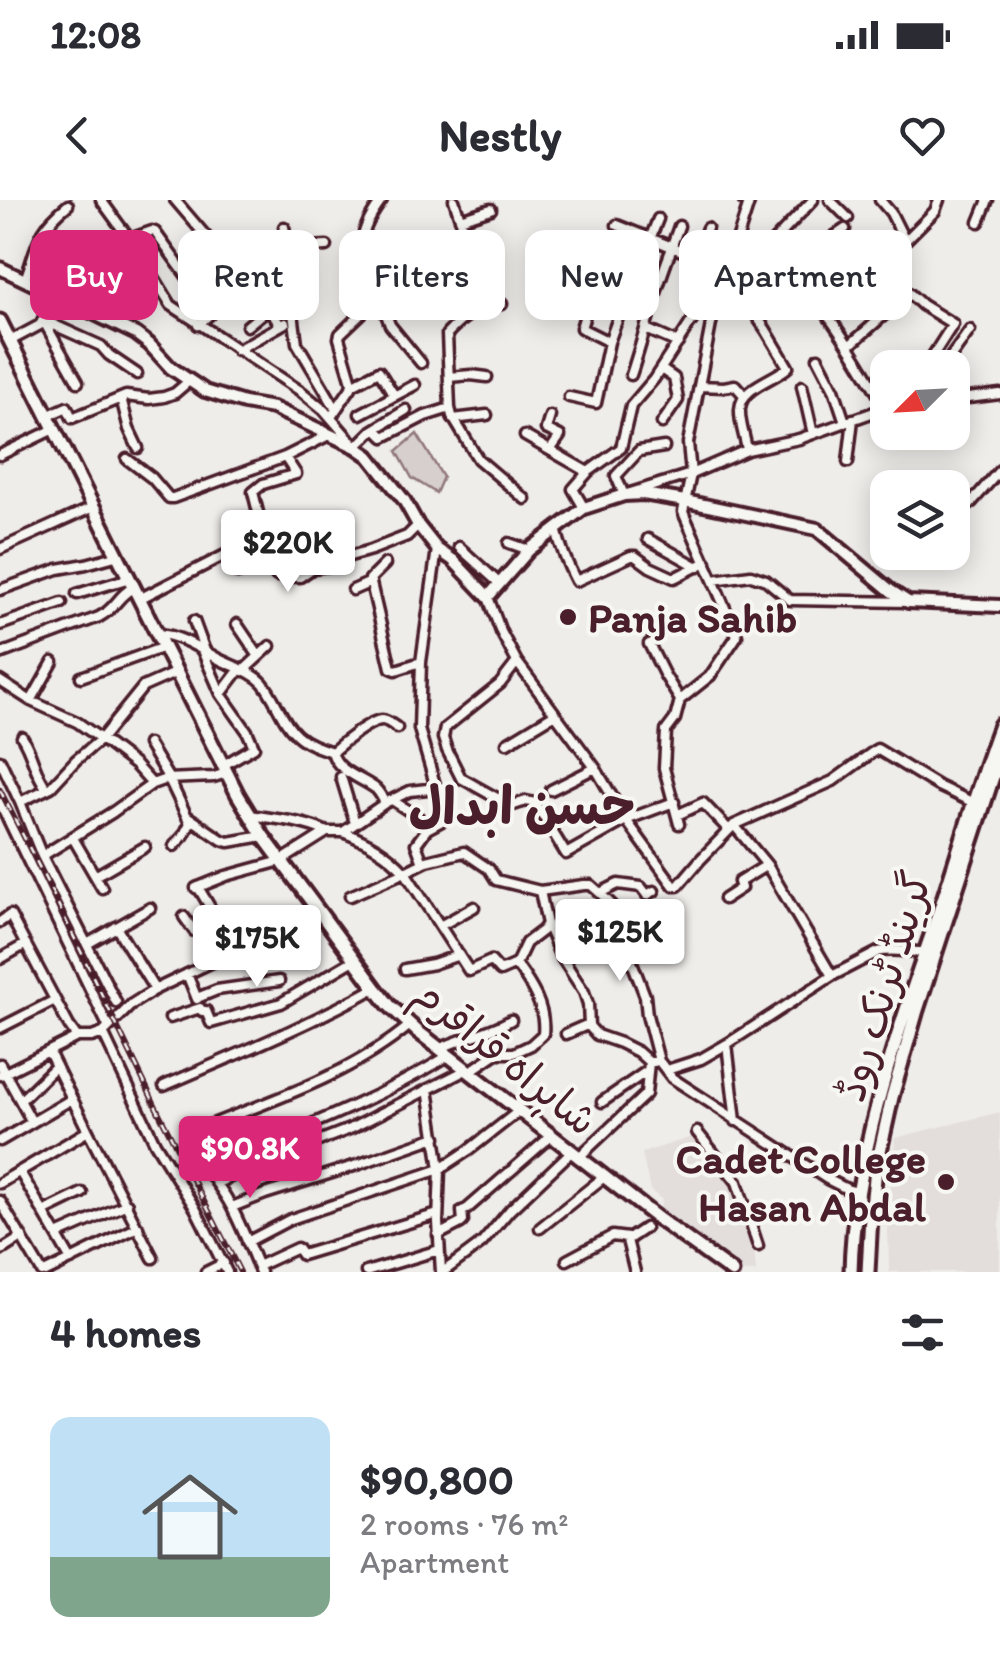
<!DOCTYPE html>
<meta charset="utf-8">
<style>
body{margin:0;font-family:Itim,"Playpen Sans Arabic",sans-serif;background:#f2f2f3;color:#2b2b33;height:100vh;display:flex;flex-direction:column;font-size:38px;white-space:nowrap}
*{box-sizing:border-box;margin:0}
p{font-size:32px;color:#7c7c81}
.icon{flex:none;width:55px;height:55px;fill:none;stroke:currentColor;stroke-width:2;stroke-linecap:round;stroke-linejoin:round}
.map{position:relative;height:1072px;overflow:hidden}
.side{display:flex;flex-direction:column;background:#fff;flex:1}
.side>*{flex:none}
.hud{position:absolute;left:30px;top:30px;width:940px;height:90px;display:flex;gap:20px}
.needle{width:65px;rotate:246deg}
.tools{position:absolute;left:870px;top:150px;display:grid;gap:20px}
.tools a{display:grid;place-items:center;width:100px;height:100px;border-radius:20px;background:#fff;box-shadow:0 5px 25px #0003;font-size:50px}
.price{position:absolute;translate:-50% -85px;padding:0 22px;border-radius:10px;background:#fff;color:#222;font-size:32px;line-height:65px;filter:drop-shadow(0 2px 5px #0008)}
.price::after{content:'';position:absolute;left:50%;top:60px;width:30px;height:22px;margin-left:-15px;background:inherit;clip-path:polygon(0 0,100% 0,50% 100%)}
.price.selected{background:#db2777;color:#fff}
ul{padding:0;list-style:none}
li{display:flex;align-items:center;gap:30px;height:250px;padding:0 50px}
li+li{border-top:2px solid #e1e1e2}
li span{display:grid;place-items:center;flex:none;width:280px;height:200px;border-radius:20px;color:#555}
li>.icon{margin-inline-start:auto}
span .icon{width:120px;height:120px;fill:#fffc;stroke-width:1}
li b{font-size:42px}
h2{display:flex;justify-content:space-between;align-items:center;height:120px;padding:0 50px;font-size:42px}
.tag{padding:0 35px;border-radius:20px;background:#fff;box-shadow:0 5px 25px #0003;font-size:35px;line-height:90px}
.tag.selected{background:#db2777;color:#fff}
.status{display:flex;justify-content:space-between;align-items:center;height:70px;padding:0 50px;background:#fff;direction:ltr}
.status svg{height:28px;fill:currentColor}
header{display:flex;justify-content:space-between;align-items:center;height:130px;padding:0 50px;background:#fff;font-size:45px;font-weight:800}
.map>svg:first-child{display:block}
</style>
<div class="status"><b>12:08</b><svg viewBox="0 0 49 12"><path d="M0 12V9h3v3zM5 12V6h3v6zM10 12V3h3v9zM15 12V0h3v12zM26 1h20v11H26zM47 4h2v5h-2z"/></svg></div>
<header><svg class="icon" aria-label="back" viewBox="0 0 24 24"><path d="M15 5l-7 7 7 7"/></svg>Nestly<svg class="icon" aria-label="heart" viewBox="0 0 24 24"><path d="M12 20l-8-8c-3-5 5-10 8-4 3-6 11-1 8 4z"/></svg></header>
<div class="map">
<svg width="1000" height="1072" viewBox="0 0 1000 1072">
<rect width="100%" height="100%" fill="#efedea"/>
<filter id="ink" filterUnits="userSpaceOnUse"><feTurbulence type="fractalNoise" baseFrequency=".01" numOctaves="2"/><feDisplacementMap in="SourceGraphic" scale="20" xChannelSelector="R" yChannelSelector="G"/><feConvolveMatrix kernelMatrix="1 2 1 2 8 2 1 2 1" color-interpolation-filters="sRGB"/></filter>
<g filter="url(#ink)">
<path fill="#e3dedc" d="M1000,912v160h-111l-1,-45 7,-89z
M698,935l38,51 18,58 2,28h-12l-85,-61 3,-11 -12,-10 -8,-37z"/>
<path fill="#d7cfce" stroke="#90777c" stroke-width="2.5" d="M417,234l26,43 -7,16 -24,-15 -15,-27z"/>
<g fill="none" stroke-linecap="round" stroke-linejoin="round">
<g stroke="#4a1f2b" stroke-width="15">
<path id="minor" d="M101,0l35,48 35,57 131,87 22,18 32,37
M175,0l53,62
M454,0l16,48 -12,6 18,55
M743,0l6,3 -37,116 -24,124 3,31 -8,38 30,68 38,-5 15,5 24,20 118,2
M830,0l18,18
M880,0l11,13 14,28 30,-30 4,-11
M460,19l31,-10
M979,22l9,-22
M617,25l110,44
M284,27l10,47 -1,39 4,30 39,66
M129,39l23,-8 3,1 57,79
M650,39l8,-20
M469,44l18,-3
M769,46c48,47 84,104 117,162
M671,48l8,-22
M289,52l20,-5 18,-1
M696,57l11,-29
M758,58l55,-58
M789,67l56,-38
M622,68l36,13
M626,69l15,-34
M368,73c32,-10 34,-3 49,24
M188,76l31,-24
M25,80c13,-36 11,-49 43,-75
M740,92l26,38 22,37c-14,13 -47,20 -48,42 -1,13 5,28 7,41
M812,94l55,-51
M591,95l-10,33 28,14
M365,99l15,-1 10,27 31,38
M65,100l14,-20v-11l44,-39
M502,104c-27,5 -36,10 -55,30l3,74 2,8 26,43 47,40
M386,113l33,-17 16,-12
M830,119l57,-51
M198,125l31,-28
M247,126l22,-18 11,17 -27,-39
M646,129l32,14
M10,141l30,-16 15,-30
M850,145l59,-52 13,12 31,19 -28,44
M237,150l48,-27
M818,158l16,31 11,33
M943,168l27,-38
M661,169l13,9 4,22 -16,23
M631,175c14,-42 24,-86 41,-127
M449,177l22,-2 16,2
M78,182l-35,-62 58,26 8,9 28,19
M352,185l27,-14 15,24
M699,186l25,1 11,-2 9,10
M802,186l11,48
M569,197l27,6 13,-61 26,-70
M121,198l8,31 9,19
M952,200l48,-6
M360,214l55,-29
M47,216l20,-9 5,11 54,-22 23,3 15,-2 11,-4 14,-12
M550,216l-4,13 14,7 -9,13
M331,217l20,-29 1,-6 -13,-44 1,-4 22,-21c0,-12 9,-18 9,-30 -1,-7 -5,-16 -7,-23 -7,-23 5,-42 18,-60
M453,219l34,-4
M376,229l8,8 41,-21 25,-8
M525,236l63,36
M356,247l16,-16 34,-21
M664,247l-25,4 -23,25 8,19 67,-21 56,-24 52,-11 89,-32
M0,255l54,-26
M127,259l25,19 17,20h4l112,-41 44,-22
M848,262l5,-43
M971,303l29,-33
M584,308l-11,-19 15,-17 33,-24 10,-42 23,-27 43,-66 15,6
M556,329c5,20 11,35 20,52l55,-25h4l15,11 24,11 32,-16
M648,339l50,28
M509,343l20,7
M459,347l41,37
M0,349l93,-42
M385,364l-15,15 21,89 5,2 25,-8
M276,375l-2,-14 -9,-20 -12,-49 10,-8 33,-10 -11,-17
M0,390l58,-21 28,-5 33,-9
M353,390l18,-8
M77,394l53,-16
M488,397l13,35 16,30 79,107 30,51 48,66h4l23,-27 33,-34 99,-44 44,-32 61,37 36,17
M141,398l88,-45 9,20 22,-11 17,14 23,1 13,-9 15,-2 22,-10 21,-6 36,-14 11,-11
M194,421l11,30
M237,424l21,31
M0,425l62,-22
M158,434c21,1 39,13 57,23 15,9 36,13 48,26 13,16 19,39 34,52 10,9 23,13 35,17 6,21 29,25 44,37 3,3 7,10 9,14l25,-12 26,-3
M649,444l15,30 16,26
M201,448l20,46 19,-25
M0,454l99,-37c19,-10 18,-22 36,-30
M517,462l-17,22 -55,44 -2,10 4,12 14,28 34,19 19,8 12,-4 9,2 31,51 60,-34 48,-18
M243,471l27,-25
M81,477l83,-30
M0,481l31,20 46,21 24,17 34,26 17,19
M221,494l26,37 7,16 -32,19
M31,501l22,-39
M22,537c11,17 12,36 25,52
M507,543l48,-29
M148,544l21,35 21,44 -6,12 -10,11
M332,552c9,-8 38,-32 50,-32 5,0 11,5 15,8
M0,560l20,42 22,54 74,146
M341,577l14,46
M551,590l44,-22
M392,600l26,17 9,12
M20,602l31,-15 25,-27 25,-21 42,-52 34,-15
M0,603l108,223
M250,615c26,4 54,6 77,17
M677,615l26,-12 26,27
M187,616l35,24 7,2 34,-6
M679,624l-15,-56 2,-37 9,-12 5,-19 30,-24 27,-40 -24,-56
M734,625l33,40 65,111
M343,632c25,10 44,20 62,40l22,-11 37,-9 25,17 7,11 44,11 44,-6h7l9,8 18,-9 23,3 6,8 7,-4
M73,638l29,50
M42,656l71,-44 39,-28 14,-5 48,-2 12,-4
M423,663l-7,-19 11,-15 15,-8 -1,-16 -22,-76 2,-67 16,-113
M95,676l50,-29
M198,687l38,64
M196,688l30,-12 55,-15 46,-29h16l42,-29
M540,691l7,33 13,31 24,37 4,12 1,22 8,9 23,8 18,9 11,10
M600,693l14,14 5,21 26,68 2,19 12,46 13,17 155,101 22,11 9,2
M350,696l55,-24 64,99 22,-10 9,10 16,-7
M724,699l17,-11 -2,-6 28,-17
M184,717l10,14 22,-13
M0,722l10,-7 59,111 8,11h15l11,-4 29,-29 24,-15 163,-78
M440,726l34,-19
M116,727l39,63
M87,744l63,-36
M0,759l26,-15
M405,769l28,-5 26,-9
M187,774l10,25
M197,798l20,-8 62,-9
M170,818l30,-10 2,3h4l5,12 70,-20 73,-43
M0,828l55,-28
M103,833l52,110 40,65 32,64
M566,834l23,-10
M727,844l9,77
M439,849c23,-11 49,-16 72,-29
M0,864l5,9 72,-36
M667,870l34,-11 26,-15 105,-68 46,-24c14,-4 32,1 47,0
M469,872l28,-19h17l17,-8 12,-11c3,-27 -12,-49 -27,-70l10,-21 17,-13 4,-6
M0,875l5,-2 27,49
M164,886c71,-31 143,-60 211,-98
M428,889l12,80 -2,53 3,50
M21,900l35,-34
M602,902l45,-31
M88,931l65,127
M697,932l40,50 21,64
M0,941l72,-42
M236,955c72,-29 146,-58 212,-99
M578,958l68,-64 3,-32h5
M20,972l51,88
M0,983l88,-52 -39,-79
M218,983l29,-14 105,-41 114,-58
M0,1001l42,71
M232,1007l33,-13 89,-28 82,-29
M43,1012l39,-19
M540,1028l64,-51
M57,1035l70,-31
M438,1035l23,-12 2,-2 -1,-10 5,-2 84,-73
M247,1042l44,-23 149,-50 29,-19 50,-39
M0,1051l22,-14
M567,1060l45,-24 16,2
M258,1066l39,-18 5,7 136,-41
M46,1072l92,-45
M206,1072l18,-9
M260,1072c-9,-22 -18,-45 -29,-66 -12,-24 -35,-44 -40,-70l7,-6c73,-30 150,-53 212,-105
M366,1072l73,-22
M443,1072l39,-29 28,-33 61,-58
M635,1072l-8,-32 18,-12"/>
</g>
<g stroke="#4a1f2b" stroke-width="18">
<path id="major" d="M0,68l136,66 13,10 22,24 34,23 39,12 29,5 83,39 13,9 35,44 14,25 19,24 16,11 35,37 41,-47 55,-42 40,-13 19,-1 42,7 132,28 74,62 17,11 92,4"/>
</g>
<g stroke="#4a1f2b" stroke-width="19">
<path id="highway" d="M0,121l238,474 25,41 114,154 12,15 28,26 243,189 72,52
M851,1072c2,-117 49,-247 87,-357 21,-64 39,-128 62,-190
M868,1072l3,-57 5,-46 16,-72 25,-87 83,-255"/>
</g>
<use href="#minor" stroke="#f6f6f2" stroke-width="8"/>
<use href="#major" stroke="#f6f6f2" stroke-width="10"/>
<use href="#highway" stroke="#f6f6f2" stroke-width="11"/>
<g stroke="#4a1f2b" stroke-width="6">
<path id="rail" d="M0,590l55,108 105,217 80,157"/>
</g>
<use href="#rail" stroke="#f6f6f2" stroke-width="2.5" stroke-dasharray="8" stroke-linecap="butt"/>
</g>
</g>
<g fill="#4a1f2b" stroke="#f6f6f2" stroke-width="4">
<circle cx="568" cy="417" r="10"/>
<circle cx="946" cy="982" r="10"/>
</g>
<g text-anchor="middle" stroke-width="8" stroke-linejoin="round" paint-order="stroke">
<g font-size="42" font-weight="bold" fill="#4a1f2b" stroke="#f6f6f2" text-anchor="start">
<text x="588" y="432">Panja Sahib</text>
<text x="926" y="973" text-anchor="end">Cadet College<tspan x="926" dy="48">Hasan Abdal</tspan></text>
</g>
<g font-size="42" fill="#4a1f2b" stroke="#f6f6f2">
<text transform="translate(883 786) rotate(-73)" y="15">گرینڈ ٹرنک روڈ</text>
<text transform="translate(506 856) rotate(39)" y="15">شاہراہ قراقرم</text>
</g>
<g font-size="52" font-weight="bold" fill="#4a1f2b" stroke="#f6f6f2">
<text x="522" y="624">حسن ابدال</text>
</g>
</g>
</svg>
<div class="tools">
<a><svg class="needle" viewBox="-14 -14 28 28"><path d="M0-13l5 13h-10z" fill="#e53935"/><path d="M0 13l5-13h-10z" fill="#7c7c81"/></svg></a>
<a><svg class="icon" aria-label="layers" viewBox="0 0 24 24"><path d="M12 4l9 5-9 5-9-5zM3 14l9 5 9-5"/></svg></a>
</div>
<b class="price" style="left:288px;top:395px">$220K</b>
<b class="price" style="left:620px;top:784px">$125K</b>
<b class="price" style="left:257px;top:790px">$175K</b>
<b class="price selected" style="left:250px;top:1001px">$90.8K</b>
<div class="hud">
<a class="tag selected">Buy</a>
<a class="tag">Rent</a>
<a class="tag">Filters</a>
<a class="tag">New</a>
<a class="tag">Apartment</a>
</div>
</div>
<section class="side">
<h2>4 homes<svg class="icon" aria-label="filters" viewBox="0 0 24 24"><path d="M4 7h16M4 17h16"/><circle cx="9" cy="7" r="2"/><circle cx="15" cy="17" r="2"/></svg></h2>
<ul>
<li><span style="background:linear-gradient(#bfe0f5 70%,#7fa58c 0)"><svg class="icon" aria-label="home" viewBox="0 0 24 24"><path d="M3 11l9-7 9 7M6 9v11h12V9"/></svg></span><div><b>$90,800</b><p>2 rooms · 76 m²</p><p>Apartment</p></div></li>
</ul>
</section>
